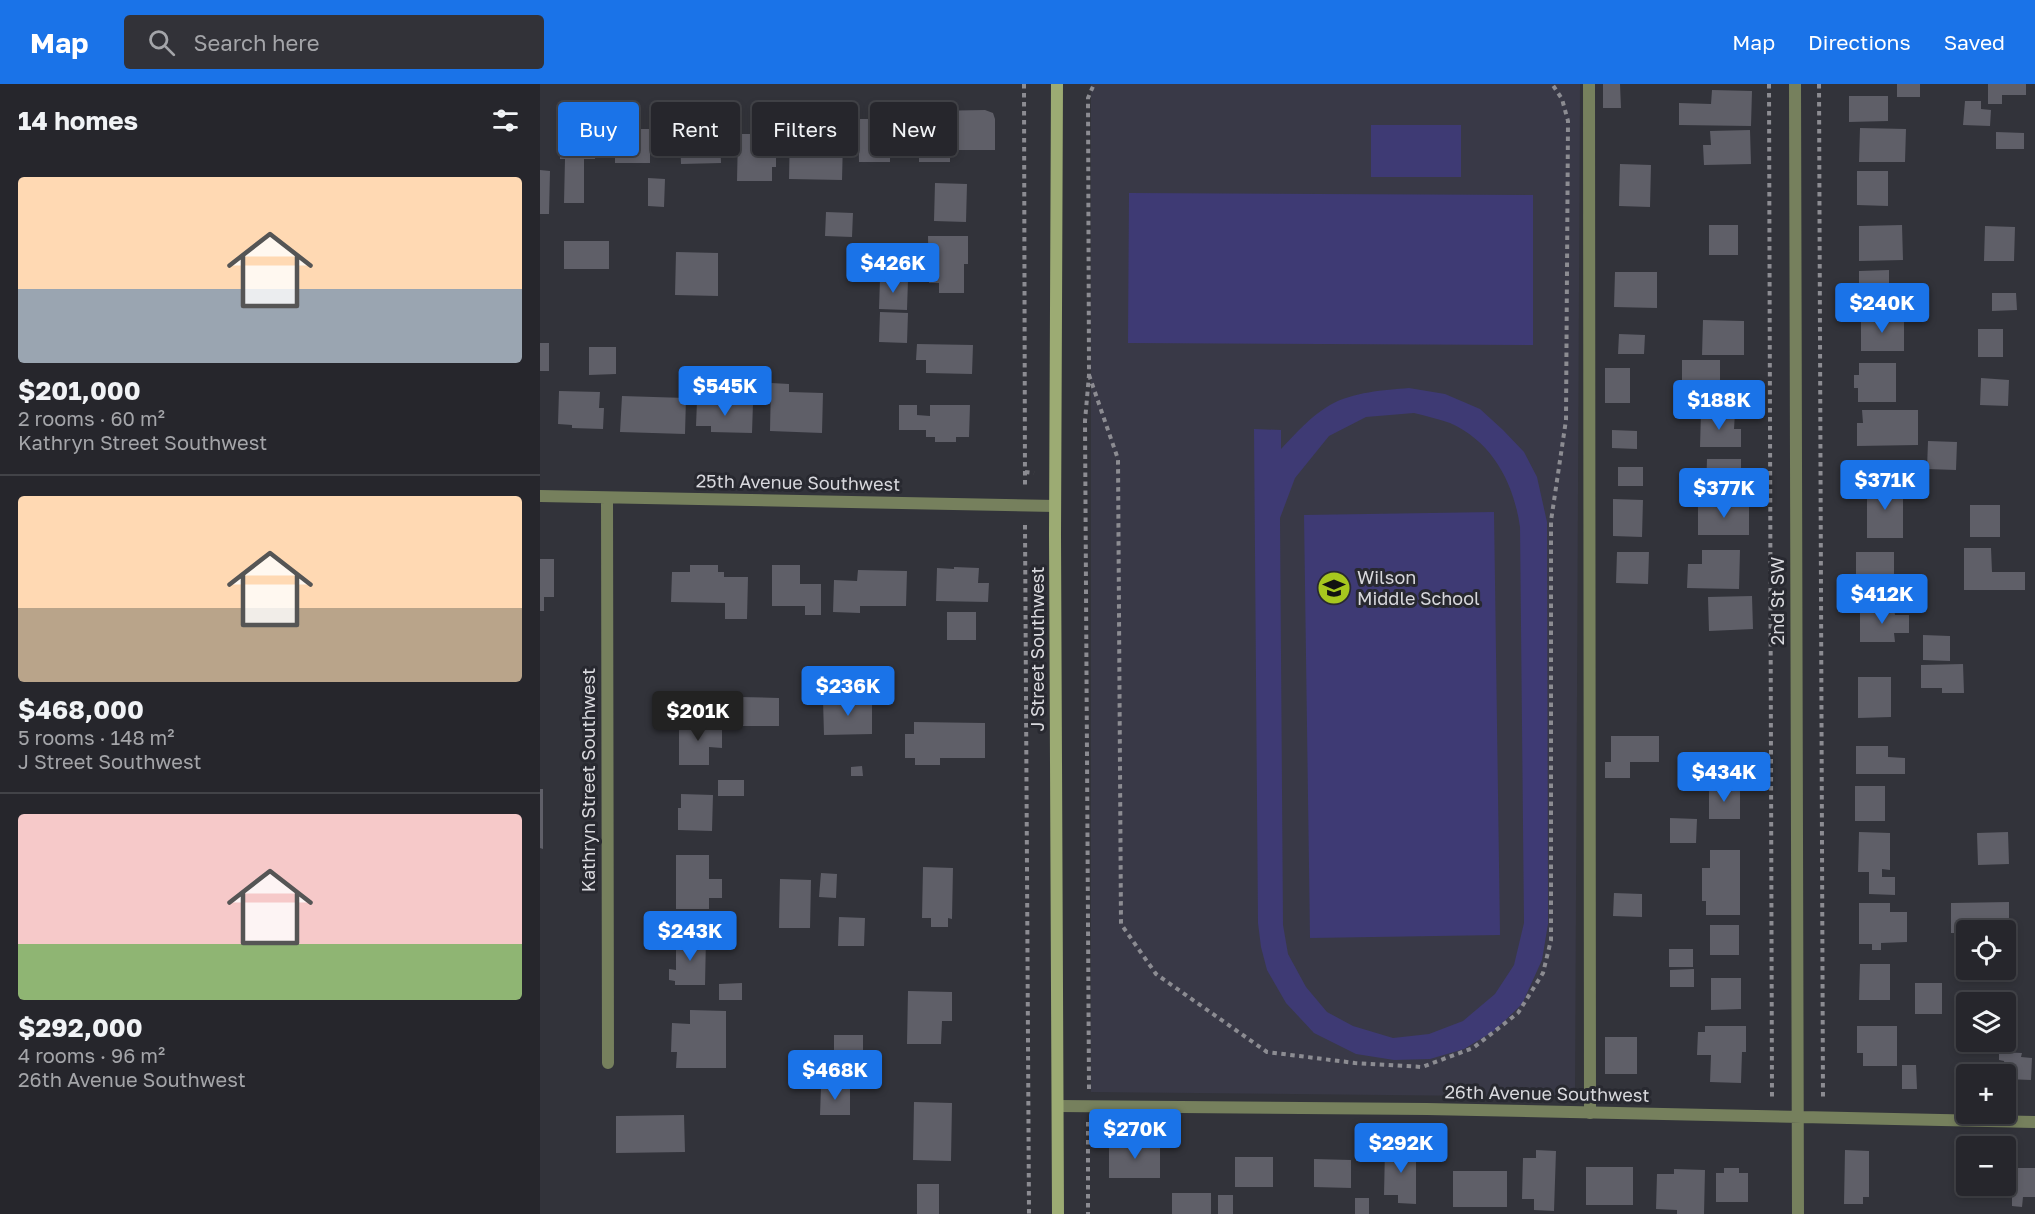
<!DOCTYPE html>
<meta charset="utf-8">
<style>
body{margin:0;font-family:"Golos Text",sans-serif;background:#323238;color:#f1f3f6;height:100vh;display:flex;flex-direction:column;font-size:22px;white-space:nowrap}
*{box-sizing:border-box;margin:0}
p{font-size:20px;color:#a4a5a9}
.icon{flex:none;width:33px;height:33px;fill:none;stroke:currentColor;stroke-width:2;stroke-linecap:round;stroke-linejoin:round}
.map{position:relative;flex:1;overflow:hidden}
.details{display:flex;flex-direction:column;background:#26262c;width:540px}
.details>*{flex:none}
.guide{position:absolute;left:18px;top:18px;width:570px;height:54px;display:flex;gap:12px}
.buttons{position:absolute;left:1416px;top:836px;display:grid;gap:12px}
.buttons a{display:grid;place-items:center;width:60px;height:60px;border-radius:6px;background:#26262c;box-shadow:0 3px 9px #0003,0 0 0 2px #424348;font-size:30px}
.price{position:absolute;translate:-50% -51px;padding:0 14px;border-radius:6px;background:#1a73e8;color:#fff;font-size:20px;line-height:39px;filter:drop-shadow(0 2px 3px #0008)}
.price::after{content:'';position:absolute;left:50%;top:36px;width:18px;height:14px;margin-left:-9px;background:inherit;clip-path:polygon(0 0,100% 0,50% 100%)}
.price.active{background:#222;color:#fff}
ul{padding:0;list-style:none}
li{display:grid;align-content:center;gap:12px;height:318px;padding:0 18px}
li+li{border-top:2px solid #424348}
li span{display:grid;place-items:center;height:186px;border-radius:6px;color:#555}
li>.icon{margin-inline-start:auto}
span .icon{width:108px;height:108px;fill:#fffc;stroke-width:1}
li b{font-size:26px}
h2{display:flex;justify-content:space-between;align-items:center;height:72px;padding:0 18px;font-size:26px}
.pill{padding:0 21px;border-radius:6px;background:#26262c;box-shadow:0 3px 9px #0003,0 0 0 2px #424348;font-size:21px;line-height:54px}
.pill.active{background:#1a73e8;color:#fff}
header{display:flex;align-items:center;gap:36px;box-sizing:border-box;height:84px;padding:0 30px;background:#1a73e8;color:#fff}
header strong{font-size:28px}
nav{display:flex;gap:33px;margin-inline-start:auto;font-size:21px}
.search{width:420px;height:54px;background:#323238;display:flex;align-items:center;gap:15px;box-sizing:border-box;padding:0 21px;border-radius:6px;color:#a4a5a9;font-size:22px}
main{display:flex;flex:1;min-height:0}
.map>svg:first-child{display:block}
</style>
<header>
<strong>Map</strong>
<div class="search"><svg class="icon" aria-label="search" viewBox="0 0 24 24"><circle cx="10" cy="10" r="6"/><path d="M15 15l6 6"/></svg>Search here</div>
<nav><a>Map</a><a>Directions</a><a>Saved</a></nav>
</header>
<main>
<section class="details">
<h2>14 homes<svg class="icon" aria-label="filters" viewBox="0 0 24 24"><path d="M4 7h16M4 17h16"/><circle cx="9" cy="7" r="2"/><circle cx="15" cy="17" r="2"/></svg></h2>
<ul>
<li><span style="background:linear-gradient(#ffd9b3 60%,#9aa5b1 0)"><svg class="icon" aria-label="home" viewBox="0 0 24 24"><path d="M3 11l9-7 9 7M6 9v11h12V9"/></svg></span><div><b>$201,000</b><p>2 rooms · 60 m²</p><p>Kathryn Street Southwest</p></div></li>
<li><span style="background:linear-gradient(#ffd9b3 60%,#b9a48a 0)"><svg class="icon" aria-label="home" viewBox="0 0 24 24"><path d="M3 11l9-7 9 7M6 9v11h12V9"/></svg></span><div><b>$468,000</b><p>5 rooms · 148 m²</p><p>J Street Southwest</p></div></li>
<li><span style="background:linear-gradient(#f6c9c9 70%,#8fb573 0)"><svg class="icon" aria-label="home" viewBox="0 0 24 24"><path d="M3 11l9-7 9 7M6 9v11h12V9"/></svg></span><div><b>$292,000</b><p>4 rooms · 96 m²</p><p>26th Avenue Southwest</p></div></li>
</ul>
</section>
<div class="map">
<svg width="1495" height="1130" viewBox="0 0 1495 1130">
<rect width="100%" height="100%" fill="#32333a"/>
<path fill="#393947" d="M551,0h489l-5,1013 -484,-5z"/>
<path fill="#3e3a74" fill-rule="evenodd" d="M831,41h90v52h-90z
M589,109l404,2v150l-405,-2z
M869,304l36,6 35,15 23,21 21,22 13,25 10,45 1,402 -6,36 -20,44 -28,27 -30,18 -34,10 -36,1 -38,-6 -42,-21 -28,-30 -19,-33 -6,-23 -3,-24 -4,-494 27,1v19c15,-16 30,-33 49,-44 23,-13 54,-15 79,-17zM874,329c12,3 25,6 36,10 43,19 64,61 70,104l4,396 -10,42 -19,29 -32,27 -34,13 -36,4 -40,-12 -26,-14 -21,-25 -18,-33 -5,-29 -3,-407 15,-40 34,-42 37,-19z
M954,428l6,423 -190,3 -6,-423z"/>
<path fill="#5f5f68" d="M1063,0h17l1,24h-18z
M1357,0h23v13h-23z
M1448,0h38v11h-24v9h-14z
M1172,6l40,1 -1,35 -72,-1v-22l32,1z
M1309,12h39v25l-39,1z
M1425,17h16v8l10,1 -1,16 -27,-1z
M445,26l8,3 2,6v31h-45v12h-31v-24h10v-27z
M318,35h32v43h-31z
M20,41l35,1v33h-11v44h-20l1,-44h-5z
M250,44l32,1 -1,12h22l-1,39 -53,-1z
M1320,44l46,1 -1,33h-46z
M75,45h35v34h-35z
M1210,46l1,34 -47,1 -1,-20h8l-1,-14z
M1456,48l28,1v16h-28z
M180,49l1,30 -40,1 -1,-30z
M198,50h38v33h-4v14h-35z
M1080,80l31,1 -1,42 -31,-1z
M0,86l10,1 -1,43h-9z
M1317,87h31v35l-31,-1z
M108,94l17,1 -1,28 -16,-1z
M395,99l32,1 -1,38 -32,-1z
M286,128l27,1 -1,24 -27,-1z
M1169,141h29v30h-29z
M1362,141l1,35 -44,1v-35z
M1445,142l30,1 -1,34h-30z
M388,152h40v28h-4v29h-25v-10h-10z
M24,157h45v28h-45z
M136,168l42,1v43l-43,-1z
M1349,186v36l-30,1v-36z
M1075,188h42v36l-43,-1z
M340,195l28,1 -1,30 -28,-1z
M1452,209h24l1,17 -25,1z
M340,228l28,1 -1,30 -28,-1z
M1321,233l43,1v33h-43z
M1163,236l41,1v34h-42z
M1438,245h25v28h-25z
M1079,250l26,1 -1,19h-26z
M0,259h9v28h-9z
M377,260l56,1 -1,29 -46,-1v-13h-10z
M49,263h27v27l-27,1z
M1142,276h38v22h24v22h-62z
M1319,279h37v39h-38v-14h-4v-13h5z
M1065,284h25v35h-25z
M1441,294l28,2 -1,26 -28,-1z
M231,299l18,1v8l34,1 -1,40 -52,-2z
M19,307l41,1 -1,16h5l-1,21 -31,-1v-3l-14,-1z
M82,312l64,2 -1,36 -65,-2z
M157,317l56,2 -1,30 -41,-1v-6h-15z
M359,321h18v10l13,1v-11h40l-1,32h-13v5h-21v-5h-9v-7h-27z
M1322,326h56v35l-61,1v-23h6z
M1161,328l34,1 -1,16h7v18h-41z
M1072,346l25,1v18l-25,-1z
M1388,357l29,1 -1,28 -29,-1z
M1167,375h34v34l-35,-1z
M1078,383h25v19h-25z
M1327,399h36v55h-36z
M1073,415l30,1 -1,37 -29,-1z
M1158,419h51v32h-51z
M1430,421h30v32h-30z
M1424,464h27l1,24h33v18h-61z
M1162,466h38l-1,39 -52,-1 1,-24h14z
M1077,468h32l-1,32 -32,-1z
M1316,468h38v35h-33v-12h-5z
M0,475h14v38h-10v14h-4z
M150,481h28v7h6v5h24l-1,42h-22v-16l-54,-1 1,-30h18z
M232,481h28v19h21v31h-16v-9h-33z
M414,483l25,1 -1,15h11l-1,19 -52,-1 1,-33 17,1z
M318,486l49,1 -1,35h-46v7l-27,-1 1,-32 23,1z
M1212,512l1,33 -44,2 -1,-34z
M1320,524h34l1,7h14v18h-15l1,9h-35z
M407,528h29v28h-29z
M1383,551l27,1v25l-27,-1z
M1423,580l1,29h-22v-5h-21v-23z
M1318,593h33v40l-33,1z
M200,613l39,1v28h-39z
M332,615v35l-48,1 -1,-35z
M374,638l71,1v35h-45v7h-25v-7h-10v-24h9z
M139,639h43v25l-13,-1v18h-30z
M1071,652h48v26h-29v16h-25v-16h6z
M1316,662h32v11l17,1v16h-49z
M322,682l1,10h-12v-9z
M178,696h26v16h-26z
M1169,702l31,1v32h-31z
M1315,702h30v35h-30z
M0,705h3v60l-3,-1z
M141,710l32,1 -1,36 -34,-1v-22h3z
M1130,734l27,1 -1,24h-26z
M1319,748l31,1v37l-8,-1v8h13v18l-26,-1v-22h-11z
M1468,748l1,32 -31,1 -1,-32z
M1170,766h30v65h-34v-14h-4v-33h8z
M136,771h33v24h13v19h-13v11h-33z
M383,783l30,1 -1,51 -4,-1v9h-17v-9h-9z
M281,789l16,1 -1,24 -17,-1z
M240,795l31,1 -1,48h-31z
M1074,809l28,1v23l-29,-1z
M1469,818v31h-3v-3h-40v3h-15v-30z
M1319,819h31v9h17v30l-26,1v7h-9v-6h-13z
M299,833l26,1 -1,28h-26z
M1170,841h29v30h-29z
M136,853l30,1 -1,47h-30v-4l-6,-1v-11l7,1z
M1129,865h24v18h-24z
M1320,880h30v36h-31z
M1154,885v18h-24v-17z
M1171,894h30v31l-30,1z
M202,899v17h-23v-16z
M1375,899h27v31h-27z
M368,907l44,1v29h-10l-1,23h-34z
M150,926l36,1v57h-50l1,-16h-6l1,-29 18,1z
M1165,942h41v26h-4l-1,31 -31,-1 1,-27h-14l1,-23h7z
M1317,942h40v40h-34v-13h-6z
M294,951h29v30h-29z
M1065,953h32v37h-32z
M1459,968l23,1 -1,4 11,1 -1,22 -25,-1 -2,-18 -5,-1z
M1362,981h14l1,24h-15z
M281,1003l29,1v27h-30z
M374,1018l38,1 -1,58 -38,-1z
M144,1031l1,37 -69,1v-37z
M620,1057v37h-51v-36z
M845,1064h31v56l-18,-1v-8h-14z
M996,1066l20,1 -2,60 -20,-1v-11h-12l1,-41h13z
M1305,1066l24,1v46h-6v7h-19z
M695,1073h38v30h-38z
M774,1075l37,1v28l-37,-1z
M1046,1083h47v38h-47z
M1184,1084h15v5h9v29h-32v-29h8z
M1466,1084h29v29h-12l-1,10 -10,-1v-13h-45v-8h39z
M1134,1085l31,1 -1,44h-27v-4l-21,-1 1,-35h17z
M913,1087h54v36h-54z
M377,1100h22v30h-22z
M632,1109h39v21h-39z
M678,1111h15v19h-15z
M815,1114h14v16h-14z"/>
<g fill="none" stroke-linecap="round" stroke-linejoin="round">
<path stroke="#8c8c92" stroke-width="4" stroke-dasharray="4.5 4.5" stroke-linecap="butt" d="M484,0l1,402
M1229,0l3,1015
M1279,0l4,1016
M549,291l29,84 3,465 35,50 111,78 88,11 67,4 51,-19 45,-35 25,-40 8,-33v-419l15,-101 2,-299 -6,-22 -10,-15
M485,388l9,1
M485,441l4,689
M549,1005l-4,-668 4,-46 -1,-277 6,-14
M548,1038v92"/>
<path stroke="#76805d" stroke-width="12" d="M1049,0l1,1029"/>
<path stroke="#76805d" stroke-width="12" d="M1255,0l3,1130
M0,412l515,10
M67,414l1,565
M518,1022l369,3 608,13"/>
<path stroke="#9cab73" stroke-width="12" d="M517,0l-2,451 3,679"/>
</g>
<defs>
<g id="school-disc" transform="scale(1.725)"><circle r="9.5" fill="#a7c71e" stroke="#282930"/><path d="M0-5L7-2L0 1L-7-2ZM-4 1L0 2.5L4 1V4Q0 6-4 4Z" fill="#111"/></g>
</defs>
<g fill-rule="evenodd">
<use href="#school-disc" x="794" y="504"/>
</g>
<g text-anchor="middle" stroke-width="6" stroke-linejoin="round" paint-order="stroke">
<g font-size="18" fill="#d8d8dd" stroke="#282930">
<text transform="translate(258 399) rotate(1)" y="6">25th Avenue Southwest</text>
<text transform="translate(1238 517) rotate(-90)" y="6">2nd St SW</text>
<text transform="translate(498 565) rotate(-90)" y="6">J Street Southwest</text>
<text transform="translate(49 696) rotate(-90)" y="6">Kathryn Street Southwest</text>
<text transform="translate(1007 1010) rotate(1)" y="6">26th Avenue Southwest</text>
</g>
<g font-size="18" fill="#d8d8dd" stroke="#282930" text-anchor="start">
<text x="817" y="500">Wilson<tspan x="817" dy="21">Middle School</tspan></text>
</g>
</g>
</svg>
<div class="buttons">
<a><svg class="icon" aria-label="locate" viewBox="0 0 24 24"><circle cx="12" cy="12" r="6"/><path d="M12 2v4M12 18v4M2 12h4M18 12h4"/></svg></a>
<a><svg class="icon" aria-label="layers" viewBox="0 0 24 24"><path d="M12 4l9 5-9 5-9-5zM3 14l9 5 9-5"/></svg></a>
<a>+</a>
<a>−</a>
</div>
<b class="price" style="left:353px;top:210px">$426K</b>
<b class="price" style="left:1342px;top:250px">$240K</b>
<b class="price" style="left:185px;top:333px">$545K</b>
<b class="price" style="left:1179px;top:347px">$188K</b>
<b class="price" style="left:1345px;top:427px">$371K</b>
<b class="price" style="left:1184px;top:435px">$377K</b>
<b class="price" style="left:1342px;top:541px">$412K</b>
<b class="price" style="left:308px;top:633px">$236K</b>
<b class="price active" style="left:158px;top:658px">$201K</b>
<b class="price" style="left:1184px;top:719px">$434K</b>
<b class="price" style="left:150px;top:878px">$243K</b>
<b class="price" style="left:295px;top:1017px">$468K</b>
<b class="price" style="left:595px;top:1076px">$270K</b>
<b class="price" style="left:861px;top:1090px">$292K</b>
<div class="guide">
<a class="pill active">Buy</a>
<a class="pill">Rent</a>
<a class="pill">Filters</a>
<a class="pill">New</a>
</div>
</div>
</main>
